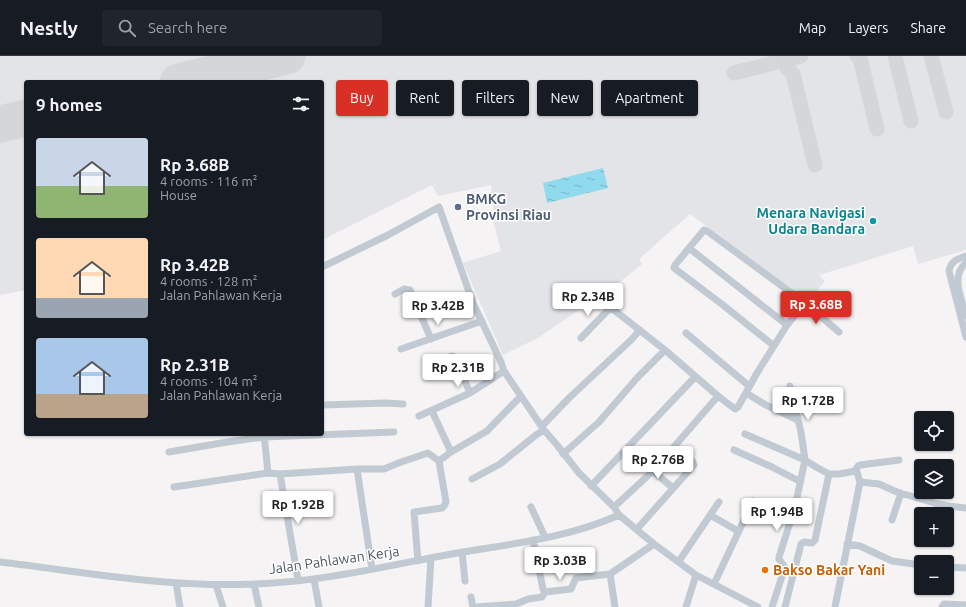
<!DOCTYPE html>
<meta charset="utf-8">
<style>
body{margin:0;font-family:Ubuntu,sans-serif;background:#20242c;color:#f1f3f6;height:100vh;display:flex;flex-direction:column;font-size:15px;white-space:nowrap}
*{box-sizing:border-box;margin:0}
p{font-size:13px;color:#9ea1a6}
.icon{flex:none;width:22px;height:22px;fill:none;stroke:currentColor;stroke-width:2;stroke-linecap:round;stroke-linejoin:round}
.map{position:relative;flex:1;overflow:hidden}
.panel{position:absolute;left:24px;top:24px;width:300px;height:356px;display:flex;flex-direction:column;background:#171b24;border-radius:4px;box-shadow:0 1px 3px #0004}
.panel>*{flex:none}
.hud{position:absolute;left:336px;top:24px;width:380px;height:36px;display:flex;gap:8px}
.buttons{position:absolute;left:914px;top:355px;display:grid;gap:8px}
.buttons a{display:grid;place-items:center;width:40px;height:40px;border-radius:4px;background:#171b24;box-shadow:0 1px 3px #0004;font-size:20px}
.price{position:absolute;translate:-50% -34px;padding:0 9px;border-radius:4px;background:#fff;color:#222;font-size:13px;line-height:26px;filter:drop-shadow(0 1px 2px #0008)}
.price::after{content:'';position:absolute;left:50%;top:24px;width:12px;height:9px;margin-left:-6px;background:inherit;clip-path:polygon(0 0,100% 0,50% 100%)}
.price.selected{background:#d93025;color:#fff}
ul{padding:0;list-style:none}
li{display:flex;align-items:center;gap:12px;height:100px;padding:0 12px}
li span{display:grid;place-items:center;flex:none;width:112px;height:80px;border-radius:4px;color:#555}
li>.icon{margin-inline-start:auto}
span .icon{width:48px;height:48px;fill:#fffc;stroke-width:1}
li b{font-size:17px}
h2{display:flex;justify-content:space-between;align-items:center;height:48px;padding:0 12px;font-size:17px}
.chip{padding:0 14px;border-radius:4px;background:#171b24;box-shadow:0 1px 3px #0004;font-size:14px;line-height:36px}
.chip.selected{background:#d93025;color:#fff}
header{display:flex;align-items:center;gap:24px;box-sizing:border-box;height:56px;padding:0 20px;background:#171b24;border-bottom:1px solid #363941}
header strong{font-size:19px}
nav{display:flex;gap:22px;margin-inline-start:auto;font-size:14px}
.search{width:280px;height:36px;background:#20242c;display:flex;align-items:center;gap:10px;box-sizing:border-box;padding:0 14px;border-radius:4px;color:#9ea1a6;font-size:15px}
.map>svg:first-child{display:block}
</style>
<header>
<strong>Nestly</strong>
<div class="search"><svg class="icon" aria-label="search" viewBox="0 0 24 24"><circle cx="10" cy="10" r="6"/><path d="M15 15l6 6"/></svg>Search here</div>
<nav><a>Map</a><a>Layers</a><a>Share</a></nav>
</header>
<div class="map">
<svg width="966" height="551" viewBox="0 0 966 551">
<defs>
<pattern id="water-ripples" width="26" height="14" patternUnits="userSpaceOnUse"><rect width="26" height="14" fill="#90daee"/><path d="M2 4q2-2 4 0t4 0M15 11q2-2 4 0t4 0" fill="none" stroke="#78b4c4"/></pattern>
</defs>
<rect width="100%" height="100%" fill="#f5f3f3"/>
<path fill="#e2e4e7" d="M0,0h966v194l-48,14 -5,-18 -74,23 -20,6 6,6 -17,21 -118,-88 -51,45 3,5 -21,17 -83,57 -35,17 -40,-92 38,-12 -8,-31 1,-7 -3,-28 -53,11 -6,-11 -110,55v-158h-296v208l-26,5z"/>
<path fill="url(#water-ripples)" d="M603,112l5,20 -61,15 -4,-20z"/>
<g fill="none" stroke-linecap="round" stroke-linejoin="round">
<path stroke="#d5d6d8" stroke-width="15" d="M857,0l3,2 17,71
M895,0l16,65
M931,0l15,56
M786,4l1,8 6,6 22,91
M734,17l67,-17"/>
<path stroke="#d5d6d8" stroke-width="37" d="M178,26l109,-26
M0,68l26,-6"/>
<path stroke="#c1cad2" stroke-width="7" d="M689,192l98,77
M966,200c-9,3 -15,5 -17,15l17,66
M966,207c-16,12 -4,37 0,53
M322,211l66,-32 51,-28 34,96 28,59 3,9 40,59 13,15 22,28 35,34 5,8
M395,238l9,-5 6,1 21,49
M686,277l63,53
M581,282l28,-29 5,1 51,40 53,46 17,13 3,-2 19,-34 30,-48 18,-22
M774,290l-51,-41 -49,-37 1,-3 29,-35 3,1 98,72 34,29
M401,293l81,-28
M427,309l25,-9 3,1 15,36
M746,337l20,12 32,15
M322,349l64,-2 17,1
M432,355l19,41
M419,360l51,-23 34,-22
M542,370l27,-28 62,-58 9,-10
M264,378l4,39
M745,378l60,26 11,7 13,7h10l16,-3 2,1 3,10 -25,125
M734,394l38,17 27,14
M169,396l58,-10 37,-5 130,-5
M563,398l36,-32 38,-44 28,-28
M439,405l12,-9 36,-21 34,-35
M357,413l15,100
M653,415l20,17
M855,415l3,-5 2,-1 39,-5
M280,418l18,106
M472,423l28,-15 36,-29 8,-5
M860,426l19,2 18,8 41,12 11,2 17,2
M591,430l104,-109
M174,431l94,-14 12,1 77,-5h27l17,-7 27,-9 11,8 7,41 -2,4 -2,2 -28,4 4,49
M531,451l14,30
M614,451l39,-36 65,-75
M935,458l3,-10
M710,459l28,16
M892,464l9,-27
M637,473l57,-64 -1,-3 -18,-15
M533,484l10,49 2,3 26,-3 5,-11 34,-4
M847,488l13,2 32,15 29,4
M462,496l3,29
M679,505l40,-59
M0,506c85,10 169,26 254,22 69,-2 136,-19 203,-31 54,-9 111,-15 162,-38l35,29 42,31 62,32
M947,511l19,1
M314,523l5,28
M176,527l4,24
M254,528l5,23
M714,528l39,-83
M216,529l7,22
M471,541l2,10
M428,551l3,-49
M476,551l40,-3 12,-5 14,-2 3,-5
M615,551l-5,-33 44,-30
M686,551l10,-32
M772,551l12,-37v-4l-5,-7v-2l16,-50 10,-47 -4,-28 -11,-46
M785,551l16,-63 3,-2 8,1 3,-3 14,-66
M942,551l2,-3 22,1"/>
</g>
<circle fill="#5c6f8a" stroke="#fff" stroke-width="1.5" cx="458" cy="151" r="4"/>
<circle fill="#0f9aa8" stroke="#fff" stroke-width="1.5" cx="873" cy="165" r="4"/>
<circle fill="#e8710a" stroke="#fff" stroke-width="1.5" cx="765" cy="514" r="4"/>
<g text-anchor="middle" stroke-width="3" stroke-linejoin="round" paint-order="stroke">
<g font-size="14" font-weight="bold" fill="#4e5e75" stroke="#fff" text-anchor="start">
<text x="466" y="148">BMKG<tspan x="466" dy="16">Provinsi Riau</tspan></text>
</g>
<g font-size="14" font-weight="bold" fill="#0d838f" stroke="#fff" text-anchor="end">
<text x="865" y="162">Menara Navigasi<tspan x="865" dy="16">Udara Bandara</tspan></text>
</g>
<g font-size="14" fill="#4a5661" stroke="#fff">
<text transform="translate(334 504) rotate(-8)" y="5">Jalan Pahlawan Kerja</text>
</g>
<g font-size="14" font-weight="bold" fill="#c56008" stroke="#fff" text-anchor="start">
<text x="773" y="519">Bakso Bakar Yani</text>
</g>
</g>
</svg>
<div class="buttons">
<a><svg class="icon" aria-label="locate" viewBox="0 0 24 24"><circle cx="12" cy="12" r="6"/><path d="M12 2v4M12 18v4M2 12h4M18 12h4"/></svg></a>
<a><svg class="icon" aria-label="layers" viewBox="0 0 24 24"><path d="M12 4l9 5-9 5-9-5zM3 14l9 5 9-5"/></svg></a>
<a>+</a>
<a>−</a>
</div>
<b class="price" style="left:588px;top:261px">Rp 2.34B</b>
<b class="price selected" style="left:816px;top:269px">Rp 3.68B</b>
<b class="price" style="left:438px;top:270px">Rp 3.42B</b>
<b class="price" style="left:458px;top:332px">Rp 2.31B</b>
<b class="price" style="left:808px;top:365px">Rp 1.72B</b>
<b class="price" style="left:658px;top:424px">Rp 2.76B</b>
<b class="price" style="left:298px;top:469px">Rp 1.92B</b>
<b class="price" style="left:777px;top:476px">Rp 1.94B</b>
<b class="price" style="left:560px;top:525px">Rp 3.03B</b>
<div class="hud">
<a class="chip selected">Buy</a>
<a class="chip">Rent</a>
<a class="chip">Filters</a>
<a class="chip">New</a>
<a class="chip">Apartment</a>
</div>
<section class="panel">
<h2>9 homes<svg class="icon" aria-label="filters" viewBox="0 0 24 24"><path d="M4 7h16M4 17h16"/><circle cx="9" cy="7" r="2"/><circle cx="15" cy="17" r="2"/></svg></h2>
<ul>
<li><span style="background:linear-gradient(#c9d6e8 60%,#8fb573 0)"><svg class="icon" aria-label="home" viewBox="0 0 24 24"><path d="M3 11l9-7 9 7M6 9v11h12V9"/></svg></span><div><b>Rp 3.68B</b><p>4 rooms · 116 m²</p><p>House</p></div></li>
<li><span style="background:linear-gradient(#ffd9b3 75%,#9aa5b1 0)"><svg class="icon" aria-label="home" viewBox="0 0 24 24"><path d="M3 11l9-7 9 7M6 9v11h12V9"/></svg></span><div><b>Rp 3.42B</b><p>4 rooms · 128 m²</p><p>Jalan Pahlawan Kerja</p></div></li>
<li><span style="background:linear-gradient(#a9c7e8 70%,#b9a48a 0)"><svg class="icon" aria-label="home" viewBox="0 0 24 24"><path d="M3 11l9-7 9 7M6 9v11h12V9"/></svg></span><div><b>Rp 2.31B</b><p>4 rooms · 104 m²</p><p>Jalan Pahlawan Kerja</p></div></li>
</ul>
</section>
</div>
